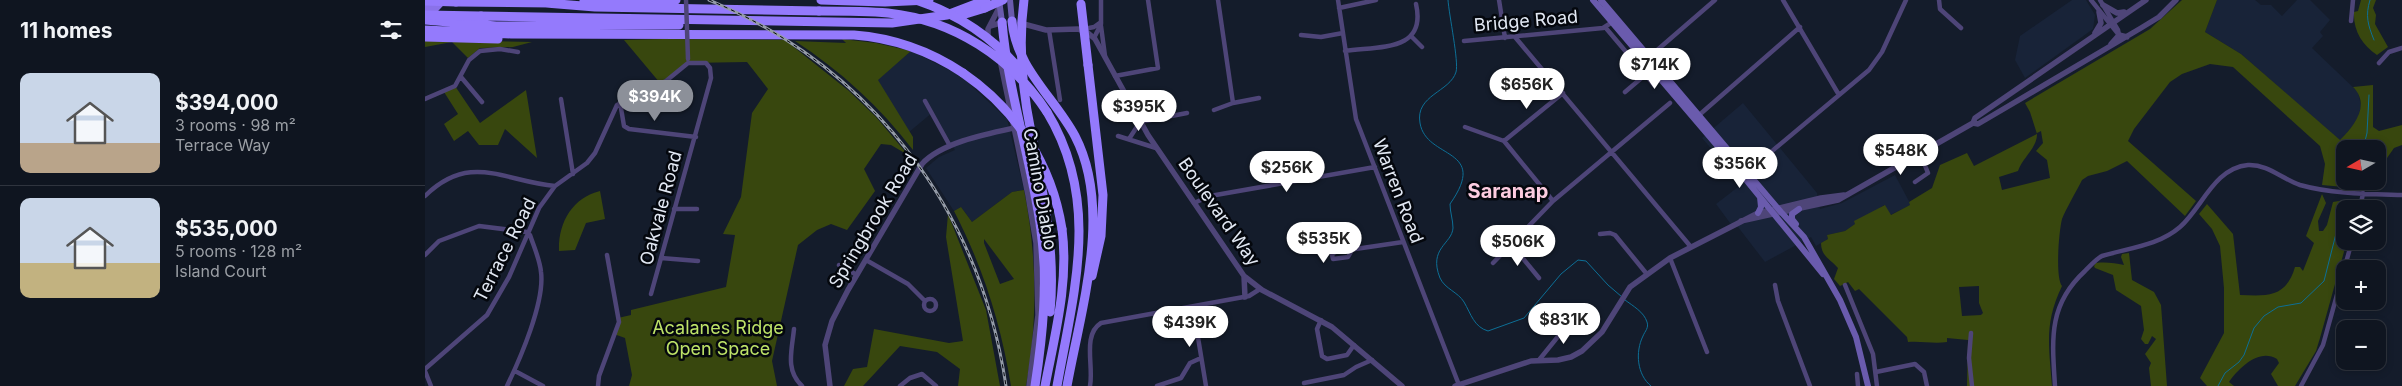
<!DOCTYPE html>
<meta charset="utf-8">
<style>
body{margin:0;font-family:Inter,sans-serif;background:#1d222d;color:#f1f3f6;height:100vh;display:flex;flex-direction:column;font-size:19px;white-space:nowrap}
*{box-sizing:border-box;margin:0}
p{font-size:16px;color:#9b9fa5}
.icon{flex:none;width:28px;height:28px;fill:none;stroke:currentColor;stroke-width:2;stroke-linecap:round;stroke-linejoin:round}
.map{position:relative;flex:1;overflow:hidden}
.side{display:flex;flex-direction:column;background:#0f1520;width:425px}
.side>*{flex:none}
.needle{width:32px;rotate:261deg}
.controls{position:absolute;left:1911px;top:140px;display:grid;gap:10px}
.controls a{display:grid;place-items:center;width:50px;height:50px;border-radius:10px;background:#0f1520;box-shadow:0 2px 8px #0003,0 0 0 1px #2f343e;font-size:25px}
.price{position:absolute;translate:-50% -42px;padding:0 11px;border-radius:18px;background:#fff;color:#222;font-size:16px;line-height:32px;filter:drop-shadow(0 1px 2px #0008)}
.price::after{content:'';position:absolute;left:50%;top:30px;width:15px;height:11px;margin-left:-8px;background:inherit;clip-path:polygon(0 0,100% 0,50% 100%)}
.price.active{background:#8c9099;color:#fff}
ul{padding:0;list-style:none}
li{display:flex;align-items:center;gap:15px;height:125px;padding:0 20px}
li+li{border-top:1px solid #2f343e}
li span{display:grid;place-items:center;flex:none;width:140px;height:100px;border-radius:10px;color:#555}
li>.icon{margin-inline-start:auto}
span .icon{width:60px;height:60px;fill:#fffc;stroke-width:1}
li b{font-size:21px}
h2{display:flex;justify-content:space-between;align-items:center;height:60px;padding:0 20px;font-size:21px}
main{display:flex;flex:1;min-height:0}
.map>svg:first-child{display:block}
</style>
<main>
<section class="side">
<h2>11 homes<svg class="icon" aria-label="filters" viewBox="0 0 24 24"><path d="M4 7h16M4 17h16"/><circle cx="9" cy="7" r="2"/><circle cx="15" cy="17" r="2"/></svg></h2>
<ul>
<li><span style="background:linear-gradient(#c9d6e8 70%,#b9a48a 0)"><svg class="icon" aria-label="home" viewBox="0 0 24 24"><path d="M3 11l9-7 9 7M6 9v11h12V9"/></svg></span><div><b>$394,000</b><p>3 rooms · 98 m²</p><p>Terrace Way</p></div></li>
<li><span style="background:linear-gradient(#c9d6e8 65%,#c2b280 0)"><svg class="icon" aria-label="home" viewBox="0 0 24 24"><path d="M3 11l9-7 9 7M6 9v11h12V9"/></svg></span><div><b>$535,000</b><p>5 rooms · 128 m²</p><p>Island Court</p></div></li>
</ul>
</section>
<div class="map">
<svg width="1977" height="386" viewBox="0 0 1977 386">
<rect width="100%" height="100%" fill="#141c2b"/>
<path fill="#182338" d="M1647,0h14l9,15 -2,14 -68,49 -10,-18 5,-24z
M1792,0h38l6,5h10l11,11 15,-16h13l20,20 -10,12 3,4 -11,12 46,44 3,13 -3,15 -18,21 -99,-87 -36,-22z
M486,51l50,25 46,43 17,71 -12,2 -40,30 -11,-15 -7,4 -28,-43 13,-11 16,-7 -22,-38 -24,20 -32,-52z
M1318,103l74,90 3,16 22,-6 53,-28 16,30 -21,10 -6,-10 -39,26 -18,4 1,4 -12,7 -5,-9 -46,25 -27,-35h-5l-17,-23 26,-20 -40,-46z"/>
<path fill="#38470e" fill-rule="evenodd" d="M1757,0h35l-12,32 36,22 99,86c14,-14 31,-35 13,-53l20,-2v42l6,4 23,-6v20l-8,3 -16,23 -1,-22h-32v32h24l-3,8 -44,-4 3,-21 -5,-18 -87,-79 -23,-3 -28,10 -12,8 -36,47 -6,12 68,60 -11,15 -58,-55 -20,10 -19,5 -6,4c-5,10 -16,29 -20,39 -3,12 -7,58 0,67 -18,37 -13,60 -10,100h-85l1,-46 -21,-2v4c-13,2 -25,-1 -39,0l-1,-5 -48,-48 -4,2 -7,-9 -8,4 -6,-7 4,-11c-8,-9 -17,-12 -17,-25l7,-4 -1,-4 18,-4 10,-7 -1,-3 31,-16 6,10 19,-10 -1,-3 23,-14 8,-23 27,-12 7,13 63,-32 -7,-22 -5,-9 125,-74zM1616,131l2,12 -7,8 11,9 3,18 -48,12 -3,-13 19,-6c5,-14 20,-24 19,-38zM1554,286v17l4,10 -2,2 -19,1 -3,-29z
M1936,0h15l-3,8 3,7 -1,9 13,23 -11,8c-15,-10 -24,-25 -23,-43l4,-1z
M238,39l122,1 64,51 27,26 32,38 -17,-10 -10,-1 -17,25 11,22 -28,39 -16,-6 -14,6 -19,15 -26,116 5,25h-148l3,-11 -7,-37 -11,-4 4,-16 13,-3v-5l95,-23 9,-52 -12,-1 18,-37 11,-84 16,-24 -21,-27 -59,1 -28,20 -36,-43z
M417,39l34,4 35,8 -33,29 35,57v13c-33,-43 -72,-79 -118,-109l51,2z
M0,40l107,2 -19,5 -33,1 -12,10 -16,-16 -27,5z
M30,86l25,37 46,-33 11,68 -32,-29 -7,16h-19l-11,-14 -14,10 -10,-17 14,-10 -14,-22z
M599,190c13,66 14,130 2,196h-15c-10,-62 -28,-119 -57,-175l7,-4 11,15 40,-30zM559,239l30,40 -14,5 -16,-41z
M175,191l5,28 -19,4 -11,27 -16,1c-1,-28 13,-53 41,-60z
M1897,194l4,9 -8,18 1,10h4l4,-6 6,-23 18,-3 2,10h-8v32h2l-27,97 -4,13 -21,35h-17l-7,-12 8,-11 -2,-4c-18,-11 -38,9 -48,23l5,4h-27l-7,-8 24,-45v-45l-4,-42 -8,-17 -13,-15 8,-10 26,30 7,61c27,1 46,3 55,-28h5l3,4 11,-28 -8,-7z
M523,214l38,96 14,76h-42l2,-17 -23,-17 -37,-6 -37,40h-19l9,-17 14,-2 7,-38 75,14 14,-2 -17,-104z
M1704,253l3,27 22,12 7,13 6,81h-16l-2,-18 2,-5 -6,-9 11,-15 -4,-3 -4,8h-3l-4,-5 3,-9 -3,-24 -25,-16 -3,-15 -18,-7 -1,-2 2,-3c10,-1 19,0 28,2l-3,-8 1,-3z"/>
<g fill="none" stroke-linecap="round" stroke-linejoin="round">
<path stroke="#0d6f96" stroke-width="1" d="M1023,0c1,15 11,62 8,72 -6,20 -41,23 -36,51 6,37 70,24 30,81 0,8 3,16 3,24 -1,16 -25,20 -13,50 5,11 18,14 24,24 7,12 10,25 24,29l36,-13 37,-44 17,-14 8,1 22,24 14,12
M1945,0c-5,16 -2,25 4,40
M1938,149l4,-16 2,-38
M1919,174l1,-2
M1200,300c8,6 19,12 22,22 2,6 -2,9 -4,14 -8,16 -6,39 8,50
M1793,386l7,-13 14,-11 5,-7 10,-27 10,-12 14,-9 23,-4 23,-22 18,-71"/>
<path stroke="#4e4578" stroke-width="4.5" d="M793,0l15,103
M913,0l18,119 103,266
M1074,0l6,38
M1358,0l56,95
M1514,0l1,9 21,19
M1666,0l28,35
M1675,0l18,30 1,5
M914,8l37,-8
M1926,21l2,-21
M676,26l4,30
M1180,27l49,58
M659,29l10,-2 7,-5
M624,30l11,70
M876,35l20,2 22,-4
M987,37l10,10
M1090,37l176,210
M669,38l7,-14v-24
M1039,41l139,-13 11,-7
M920,51c34,-5 82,1 71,-47
M1223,58l67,-58
M1954,63l10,-11 13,-4
M690,76l43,-8 -10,-68
M36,77l21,25
M1200,92l20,-17
M0,99l30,-13 14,-26 11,-9 20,-2 18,3
M136,99l12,75
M500,101l25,45
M195,102l4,24 5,3 67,8
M789,110l19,-7 26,-5
M1273,116l102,-89
M1040,127l39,14 49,60
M693,136l38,12
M704,139l11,-17 47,-9
M1079,141l59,-48
M1322,172l122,-102 13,-18 24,-52
M1490,182l13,-9 -8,-20
M0,196c45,-44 78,-15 130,-10
M769,203l16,-7 165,-29
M249,209h23
M1935,209l3,-16
M1175,234l10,-1 5,2 31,38
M1086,244l28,34
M927,250l-4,7 -15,2 -1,-4 3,-3 68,-10
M0,255l14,-14 40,-15 48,6 3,3c4,12 10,25 11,37 4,30 -21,87 -34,114
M236,258l37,3
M1245,258l37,94
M441,260l42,24 17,17
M1068,263l60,-62 117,-98
M414,265l18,10
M1350,285l3,16 32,85
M1420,285l28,69 4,32
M226,294l60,-216 -1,-10 -4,-5h-18
M499 305a6 6 0 1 1 12 0a6 6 0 1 1-12 0Z
M768,307l13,79
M896,320l-4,9 5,27 5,3 20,-4 7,-10
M369,329c-2,21 -9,41 8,57
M1546,333l-2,25 3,28
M1114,360l34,-42
M0,369l62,-54 22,-38 30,-69 16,-22 32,-23 8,-10 22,-48 49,-24 22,-18
M0,371l6,15
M90,371l28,15
M1451,372l39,-8 9,8 3,14
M1432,374l1,12
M879,383l40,-8 12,-8 16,-7
M173,386l1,-10 20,-54 -12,-67
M475,386l10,-8 12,-4 14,12
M665,386c4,-20 -8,-51 11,-63l148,-27 11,-7
M732,386l24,-8 9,-15 11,-5
M1630,386c-3,-47 -7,-81 30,-115 5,-5 11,-12 17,-15 26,-8 56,-10 78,-29 22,-19 34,-59 68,-62 20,-1 34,14 52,20 32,9 69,9 102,10
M1876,386l22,-41 29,-104"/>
<path stroke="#4e4578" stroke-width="5.5" d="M1678,5l14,8 7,-1
M595,23l26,7 32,-1 10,4 7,6 53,96 96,141 18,14 70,37 70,59
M565,26l14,-4
M1670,33l6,-10 -2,-11
M563,39v-10l12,-23
M1686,44l8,-9 8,2
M575,60l28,135 8,48 2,72 -9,71
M1548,123l2,-5 171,-118
M1316,221l97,-21 135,-77 5,1 163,-96 18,-11 17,-17
M819,276l1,21
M405,386l-5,-41 7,-24 16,-31 74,-126c19,-21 64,-30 92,-36
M1030,386l76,-25 27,-1 13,-3 11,-6 20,-19 28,-45 40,-29 88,-45 63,-15 23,-3"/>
<path stroke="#6a5bad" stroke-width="6" d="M574,0l3,22
M585,0l2,21
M1168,0l145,170 85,104
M1176,0l180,212 23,25 36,63 16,37 12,49
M1333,213l3,-6 -1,-10
M1371,224l-4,-5v-5l7,-5"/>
<path stroke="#8a72e9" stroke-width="8" d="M0,9l9,-9
M1,18l17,-18"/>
<path stroke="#947afc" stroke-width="9" d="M396,0l64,2 44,-2
M159,1l92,-1
M31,2l95,1
M121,3l49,4 224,4
M537,15l23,-7
M56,16l411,7 55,-8 39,-15
M0,20l71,6 183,-1
M587,21c4,47 42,76 63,115 38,73 6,173 -8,250
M577,22c6,71 30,139 39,209 7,52 2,103 -6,155
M0,30l86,4 343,1c40,3 76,16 109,38
M0,37l73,2
M663,65l15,130 -2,41 -9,40
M622,112c54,89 27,179 10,274
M606,132c12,60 25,118 19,180
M620,386c10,-52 24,-104 17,-157"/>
<g stroke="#949ba7" stroke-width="3">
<path id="rail" d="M284,0c164,68 271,211 297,386"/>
</g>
<use href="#rail" stroke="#04070d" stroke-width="1" stroke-dasharray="4" stroke-linecap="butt"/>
<path stroke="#4e4578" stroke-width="4.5" d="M261,0l2,59"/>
<path stroke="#947afc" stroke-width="9" d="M491,0c42,14 79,39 107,73
M599,0c-6,45 -2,88 7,132
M0,1l31,1
M656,4l7,61
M560,8l18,-8
M394,11c23,0 47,0 69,2 65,7 123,44 159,99
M0,15l56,1
M538,73c54,37 89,92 99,156"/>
</g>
<g text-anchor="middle" stroke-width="5" stroke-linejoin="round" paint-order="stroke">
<g font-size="18" fill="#e2e8f3" stroke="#04070d">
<text transform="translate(1101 21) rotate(-5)" y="6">Bridge Road</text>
<text transform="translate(615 189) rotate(80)" y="6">Camino Diablo</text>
<text transform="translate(973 191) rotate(69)" y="6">Warren Road</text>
<text transform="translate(236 208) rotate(-75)" y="6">Oakvale Road</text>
<text transform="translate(794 212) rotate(55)" y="6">Boulevard Way</text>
<text transform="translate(448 221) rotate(-59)" y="6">Springbrook Road</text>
<text transform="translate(80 250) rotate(-63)" y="6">Terrace Road</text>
</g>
<g font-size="18" fill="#bee368" stroke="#04070d">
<text x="293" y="334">Acalanes Ridge<tspan x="293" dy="21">Open Space</tspan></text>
</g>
<g font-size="20" font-weight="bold" fill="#fdcce0" stroke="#04070d">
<text x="1083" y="198">Saranap</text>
</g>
</g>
</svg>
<div class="controls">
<a><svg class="needle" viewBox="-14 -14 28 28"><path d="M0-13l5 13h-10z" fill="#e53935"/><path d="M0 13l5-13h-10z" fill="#9b9fa5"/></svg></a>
<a><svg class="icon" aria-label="layers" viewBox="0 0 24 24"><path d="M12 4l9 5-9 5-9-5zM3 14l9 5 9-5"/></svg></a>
<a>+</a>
<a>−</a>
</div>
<b class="price" style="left:1230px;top:90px">$714K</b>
<b class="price" style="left:1102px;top:110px">$656K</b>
<b class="price active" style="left:230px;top:122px">$394K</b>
<b class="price" style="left:714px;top:132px">$395K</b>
<b class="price" style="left:1476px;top:176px">$548K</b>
<b class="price" style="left:1315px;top:189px">$356K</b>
<b class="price" style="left:862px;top:193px">$256K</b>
<b class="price" style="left:899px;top:264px">$535K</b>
<b class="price" style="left:1093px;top:267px">$506K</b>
<b class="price" style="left:1139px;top:345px">$831K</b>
<b class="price" style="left:765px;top:348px">$439K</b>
</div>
</main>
